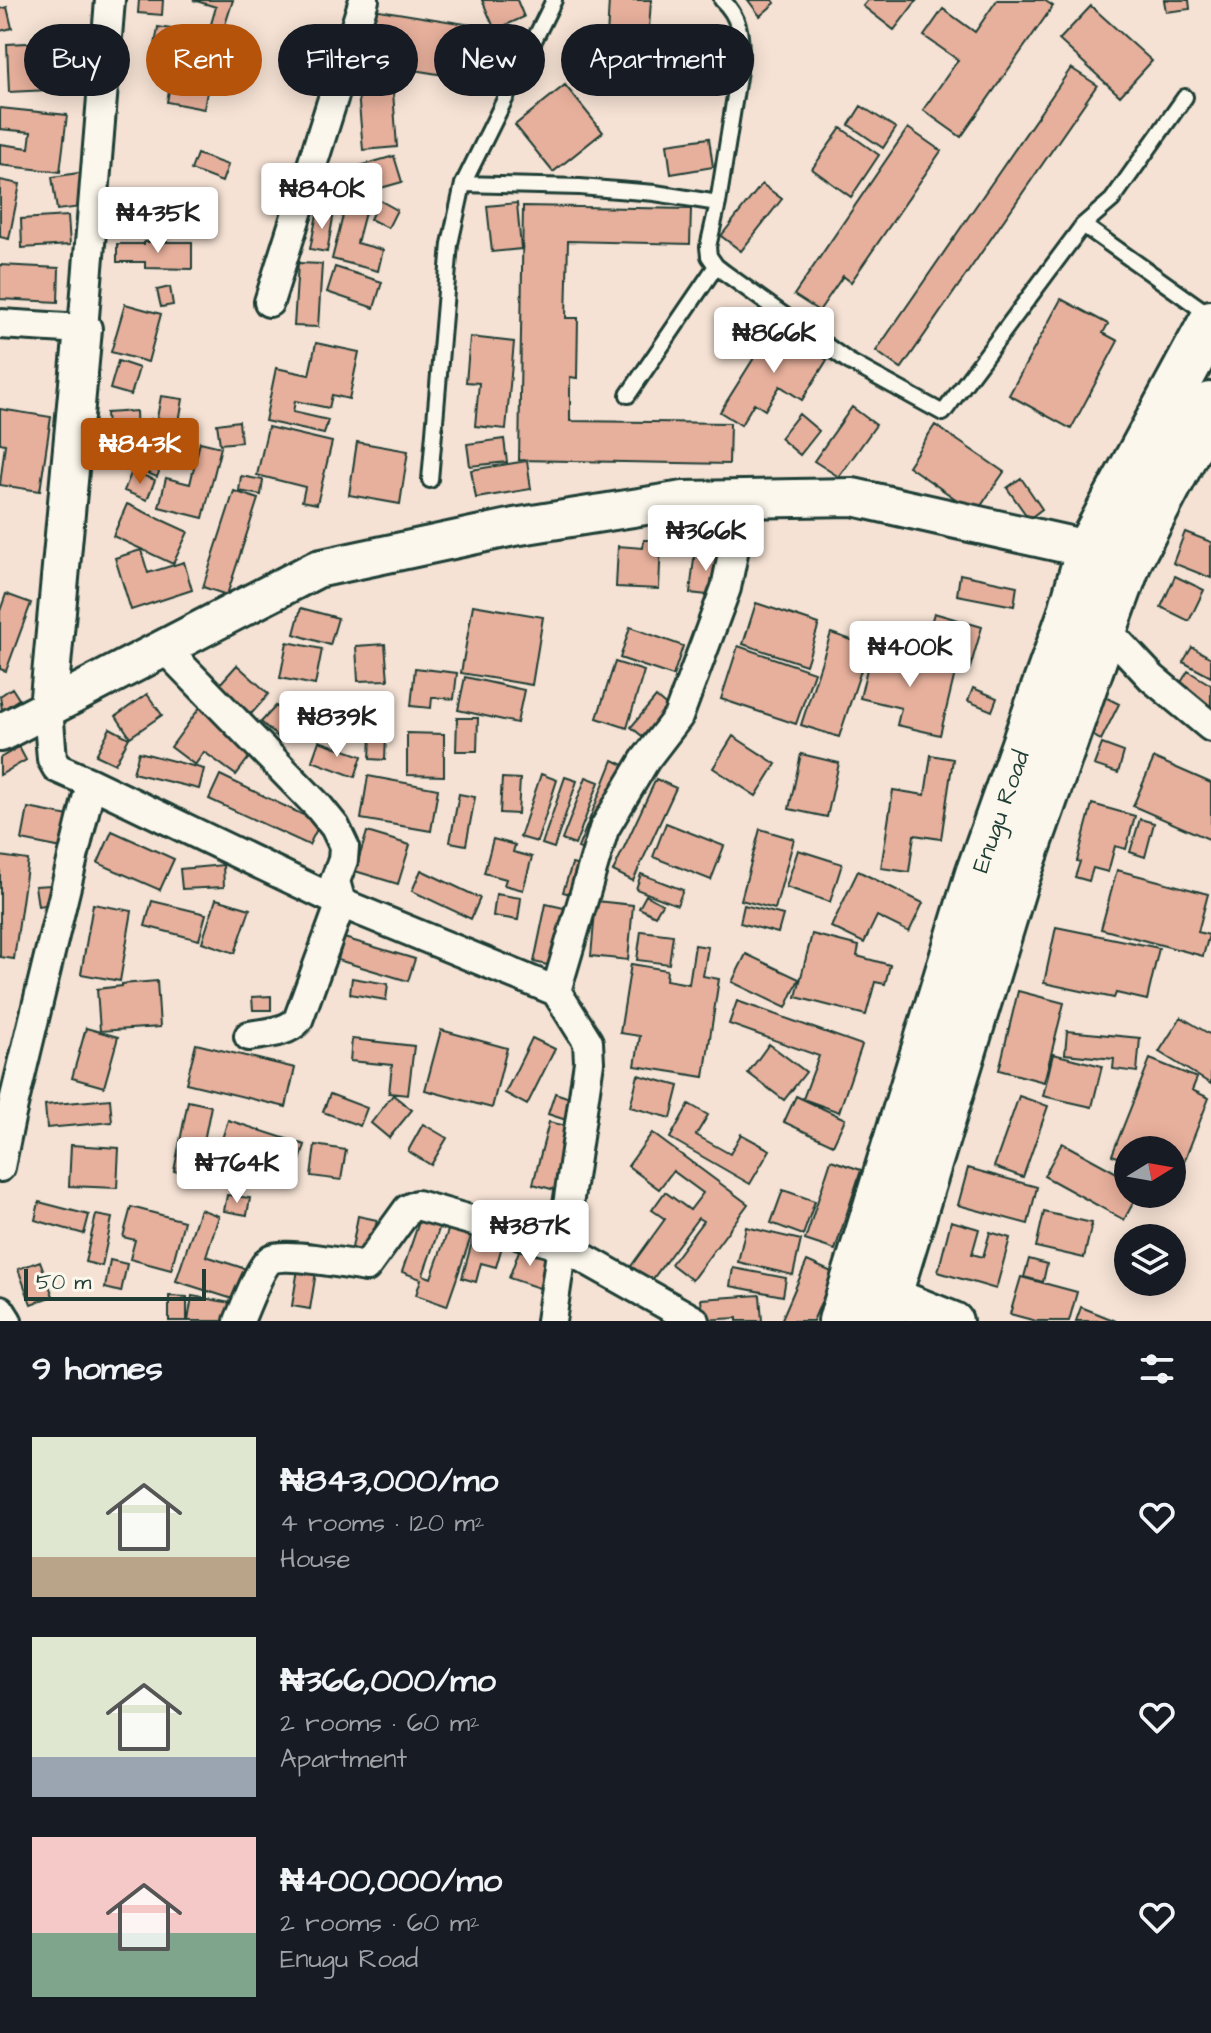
<!DOCTYPE html>
<meta charset="utf-8">
<style>
body{margin:0;font-family:"Architects Daughter",sans-serif;background:#242831;color:#f1f3f6;height:100vh;display:flex;flex-direction:column;font-size:30px;white-space:nowrap}
*{box-sizing:border-box;margin:0}
p{font-size:26px;color:#9ea1a6}
.icon{flex:none;width:44px;height:44px;fill:none;stroke:currentColor;stroke-width:2;stroke-linecap:round;stroke-linejoin:round}
.map{position:relative;height:1321px;overflow:hidden}
.sheet{display:flex;flex-direction:column;background:#171b24;flex:1}
.sheet>*{flex:none}
.banner{position:absolute;left:24px;top:24px;width:800px;height:72px;display:flex;gap:16px}
.needle{width:52px;rotate:79deg}
.fabs{position:absolute;left:1114px;top:1136px;display:grid;gap:16px}
.fabs a{display:grid;place-items:center;width:72px;height:72px;border-radius:50%;background:#171b24;box-shadow:0 4px 20px #0003;font-size:40px}
.scale{position:absolute;left:24px;bottom:20px;width:182px;box-sizing:border-box;padding-left:8px;border:4px solid #1f3d34;border-top:0;font-size:22px;line-height:28px;white-space:nowrap;color:#1f3d34;-webkit-text-stroke:6px #fbf7ec;paint-order:stroke}
.price{position:absolute;translate:-50% -68px;padding:0 18px;border-radius:8px;background:#fff;color:#222;font-size:26px;line-height:52px;filter:drop-shadow(0 2px 4px #0008)}
.price::after{content:'';position:absolute;left:50%;top:48px;width:24px;height:18px;margin-left:-12px;background:inherit;clip-path:polygon(0 0,100% 0,50% 100%)}
.price.selected{background:#b45309;color:#fff}
ul{padding:0;list-style:none}
li{display:flex;align-items:center;gap:24px;height:200px;padding:0 32px}
li span{display:grid;place-items:center;flex:none;width:224px;height:160px;border-radius:0px;color:#555}
li>.icon{margin-inline-start:auto}
span .icon{width:96px;height:96px;fill:#fffc;stroke-width:1}
li b{font-size:34px}
h2{display:flex;justify-content:space-between;align-items:center;height:96px;padding:0 32px;font-size:34px}
.tag{padding:0 28px;border-radius:36px;background:#171b24;box-shadow:0 4px 20px #0003;font-size:28px;line-height:72px}
.tag.selected{background:#b45309;color:#fff}
.map>svg:first-child{display:block}
</style>
<div class="map">
<svg width="1211" height="1321" viewBox="0 0 1211 1321">
<rect width="100%" height="100%" fill="#f5e2d4"/>
<filter id="ink" filterUnits="userSpaceOnUse"><feTurbulence type="fractalNoise" baseFrequency=".0125" numOctaves="2"/><feDisplacementMap in="SourceGraphic" scale="16" xChannelSelector="R" yChannelSelector="G"/><feConvolveMatrix kernelMatrix="1 2 1 2 8 2 1 2 1" color-interpolation-filters="sRGB"/></filter>
<g filter="url(#ink)">
<path fill="#e7b09c" stroke="#1f3d34" stroke-width="2" d="M139,0h24l-1,15 -24,-2z
M193,0h40l-9,28 -13,-4 5,-17z
M482,0h35l7,17 -29,13z
M609,0h42l-4,59 -41,-2z
M748,0h25l2,3 -15,13z
M868,0h49l-23,30 -31,-24z
M997,0h47l9,6 -92,131 -38,-27 35,-50 -34,-24 19,-27 32,23z
M1164,0h25l1,9 -24,3z
M1091,6l61,55 -32,35 -61,-56z
M7,7l5,21 -12,3v-22z
M373,9l111,18 -9,53 -111,-18z
M158,27l60,9 -4,25 -60,-9z
M724,35l2,34 -19,2 -2,-34z
M88,40l2,48 -81,4 -2,-48z
M173,68l37,7 -6,34 -37,-7z
M1071,68l26,17 -196,284 -25,-18z
M392,78l5,69 -34,3 -6,-69z
M565,85l38,47 -50,40 -38,-47z
M861,106l35,22 -13,20 -34,-23z
M0,108l67,7 -7,57 -60,-7v-21l29,4 2,-16 -31,-3z
M841,128l38,27 -28,42 -39,-28z
M908,128l33,23 -90,131 -8,-6 -24,35 -25,-16z
M709,138l4,29 -42,7 -4,-30z
M197,154l31,11 -6,17 -31,-12z
M394,156l8,26 -39,11 -7,-26z
M85,172l5,34 -33,4 -5,-33z
M0,180l20,4 -11,55 -9,-2z
M762,184l20,15 -41,52 -20,-15z
M348,196l20,5 -11,42 26,7 -5,21 -46,-12z
M379,200l18,10 -9,18 -18,-9z
M517,203l4,46 -29,3 -5,-46z
M523,206l168,3 -1,35 -122,-3 -2,77h12l-1,60 -7,-1v44l160,2 -1,41 -210,-4z
M318,209l16,3 -7,40 -17,-3z
M68,216l2,29 -48,3 -1,-29z
M144,242h48v27l-47,-1v-6h-28v-18h27z
M298,263l24,1 -4,63 -24,-1z
M0,265l59,3 -1,34 -58,-3z
M335,267l47,15 -8,26 -47,-16z
M170,287l3,18 -12,2 -4,-17z
M1061,299l47,25 -5,9 15,8 -47,88 -62,-34z
M125,304l36,10 -13,48 -37,-10z
M774,326l53,34 -25,40 -22,-14 -15,24 -11,-7 -13,22 -21,-13z
M470,337l44,5 -8,87 -31,-3 4,-43 -13,-1z
M316,343l43,9 -10,47 -17,-4 -3,13 -34,-7 -2,11 35,8 -4,14 -59,-13 11,-53 33,7z
M118,361l21,7 -8,27 -21,-6z
M161,396l22,3 -4,23 -22,-4z
M852,407l24,18 -37,52 -25,-16z
M0,409l51,8 -11,74 -40,-6 5,-41 -5,-1z
M136,411l1,29 -29,2 -2,-29z
M799,414l20,17 -19,24 -20,-17z
M151,419l25,10 -19,48 -24,-10z
M239,421l2,21 -21,2 -3,-20z
M935,425l69,47 -28,41 -68,-47z
M268,427l64,15 -15,62 -15,-3 3,-14 -48,-12z
M504,439l3,23 -37,4 -3,-22z
M200,442l21,5 -18,71 -44,-11 7,-29 24,6z
M357,442l51,9 -8,53 -51,-9z
M527,461l4,28 -55,9 -5,-28z
M132,471l23,9 -8,20 -23,-9z
M241,476l22,4 -2,15 -22,-4z
M1021,478l21,31 -13,10 -22,-31z
M234,491l24,8 -31,96 -24,-8z
M127,504l61,28 -15,32 -60,-28z
M1185,532l26,10v36l-38,-15z
M644,540h17l-2,49 -43,-2 2,-41 25,2z
M141,550l7,23 36,-11 8,28 -61,20 -16,-52z
M695,550l26,2 -5,44 -26,-3z
M960,574l57,12 -3,20 -57,-11z
M1175,576l29,14 -15,31 -28,-14z
M6,594l25,9 -25,68 -6,-2v-58z
M756,603l63,21 -13,41 -63,-21z
M473,605l70,12 -11,68 -71,-12z
M301,608l37,10 -8,27 -36,-11z
M934,613l48,14 -12,41 -48,-14z
M630,627l53,19 -10,30 -53,-18z
M831,633l38,13 -30,91 -38,-12z
M287,642l35,7 -7,36 -35,-7z
M385,644l3,36 -30,1 -2,-35z
M738,646l76,26 -18,52 -75,-25z
M1192,647l19,11v19l-28,-15z
M872,648l84,21 -16,66 -43,-10 4,-17 -41,-10z
M615,662l29,9 -17,57 -30,-10z
M237,665l32,29 -18,20 -32,-29z
M415,668l42,5 -3,26 -22,-2 -1,11 -20,-2z
M1188,671l23,14v30l-36,-23z
M465,677l59,13 -7,33 -59,-13z
M12,688l7,11 -17,11 -2,-14z
M973,688l24,10 -5,13 -24,-10z
M1097,693l22,11 -18,36 -21,-12z
M147,694l15,21 -32,22 -14,-21z
M656,697l15,13 -24,30 -16,-13z
M201,706l55,42 -20,27 -32,-23 -9,13 -24,-18z
M276,706l19,17 -15,16 -19,-17z
M372,710l15,1 -2,49 -15,-1z
M457,718h21l-1,33h-21z
M110,728l19,10 -14,26 -19,-9z
M407,733l37,1v42l-37,-1z
M733,736l43,28 -20,32 -43,-28z
M319,741l43,15 -7,21 -43,-16z
M1102,744l22,8 -6,21 -24,-8z
M19,747l7,13 -26,15v-17z
M139,752l65,17 -5,20 -66,-16z
M801,754l38,9 -12,54 -38,-8z
M931,755l22,4 -12,80 -27,-4 -5,37 -28,-4 12,-78 32,5z
M1154,758l57,25v57l-78,-34z
M613,760l15,7 -35,87 -15,-6z
M541,774l16,6 -20,62 -17,-5z
M220,775l100,48 -11,22 -100,-46z
M368,776l70,13 -7,42 -70,-12z
M565,777l12,4 -23,67 -12,-4z
M586,777l13,5 -24,63 -13,-5z
M502,778l18,1 -2,35 -18,-1z
M656,779l20,9 -43,93 -20,-10z
M459,794l16,3 -9,48 -16,-3z
M1092,804l43,12 -9,33 -11,-3 -7,26 -15,-4 -4,13 -14,-4 5,-15 -3,-1z
M28,808l41,8 -7,32 -40,-8z
M1140,819l14,4 -9,34 -15,-5z
M666,823l58,23 -13,34 -58,-23z
M760,829l34,10 -19,70 -34,-9z
M112,831l62,28 -14,31 -62,-27z
M367,832l43,13 -12,39 -43,-13z
M493,839l22,6 -2,7 19,5 -9,33 -19,-5 2,-6 -22,-6z
M798,850l44,14 -12,38 -44,-15z
M0,856l28,4 -14,99 -14,-2z
M572,864l15,4 -9,28 -15,-4z
M223,865l1,22 -42,2 -2,-20z
M421,870l59,28 -9,21 -59,-28z
M1117,870l91,24 -10,38 11,3 -6,21 -102,-27z
M858,871l65,32 -14,29 -32,-16 -13,27 -33,-16z
M641,874l42,16 -6,15 -41,-16z
M51,885l2,19 -15,2 -3,-20z
M496,894l25,4 -3,22 -25,-4z
M646,895l16,9 -7,12 -16,-8z
M216,899l34,10 -15,44 -33,-11z
M152,901l54,13 -7,26 -54,-14z
M596,901l37,4 -5,55 -37,-4z
M93,904l39,7 -12,70 -39,-7z
M546,904l27,6 -12,58 -27,-6z
M744,905l39,10 -5,18 -38,-10z
M1056,927l103,21 -12,52 -31,-7 -2,5 -70,-15z
M641,931l32,4 -4,29 -32,-4z
M812,934l47,12 -2,10 33,9 -5,19 -10,-2 -9,33 -70,-18z
M344,938l71,21 -7,22 -70,-21z
M695,945l13,2 -5,29 16,3 -15,98 -69,-11 5,-30 -20,-3 11,-69 36,6 -1,10 23,4z
M746,954l53,25 -13,29 -54,-26z
M352,978l36,6 -2,16 -36,-6z
M157,981l3,46 -60,4 -3,-42 25,-3v-2z
M1018,991l46,12 -20,79 -45,-12z
M271,996v14h-18l-1,-13z
M737,1001l125,44 -23,67 -36,-13 16,-43 -90,-32z
M1181,1017l30,18v49l-52,-32z
M86,1028l32,9 -14,50 -32,-9z
M441,1030l66,18 -15,60 -67,-18z
M1067,1031l73,7 -3,34 -24,-3 1,-10 -49,-5z
M532,1038l23,11 -28,56 -22,-12z
M352,1039l62,7 -6,49 -19,-2 3,-28 -42,-4z
M196,1044l99,24 -9,39 -100,-24z
M769,1044l37,28 -22,28 -36,-27z
M1053,1054l49,12 -10,41 -49,-11z
M1150,1059l47,19 -5,12 17,8 -32,82 -5,-2v-28h-44v11l-16,-6z
M638,1075l41,11 -8,32 -41,-11z
M555,1093l24,8 -7,21 -24,-8z
M330,1094l37,14 -7,18 -37,-14z
M393,1095l19,15 -23,28 -18,-15z
M796,1096l49,23 -12,26 -49,-23z
M1019,1096l29,10 -25,71 -29,-10z
M110,1099l2,23 -65,6 -2,-23z
M188,1101l23,5 -14,70 -23,-5z
M689,1104l19,11 -12,20 34,19 11,-20 29,16 -20,34 -80,-46z
M228,1120l77,25 -10,32 -53,-17 -8,29 -25,-9z
M549,1122l22,5 -16,63 -22,-6z
M423,1124l24,14 -16,27 -23,-14z
M652,1133l96,71 -56,76 -21,-16 32,-43 -5,-3 -49,66 -20,-15 36,-50 -13,-9 13,-18 25,18 13,-17 -30,-22 -14,18 -31,-23z
M1062,1143l66,36v15h10l-14,26 -80,-44z
M71,1145l48,3 -2,40 -48,-2z
M315,1145l31,5 -5,30 -30,-4z
M831,1160l30,10 -26,80 -30,-10z
M968,1168l69,19 -9,37 -70,-19z
M783,1190l32,11 -12,34 -32,-12z
M227,1195l23,3 -3,17 -23,-4z
M39,1202l50,13 -5,19 -49,-14z
M131,1207l53,14 -13,49 -41,-11 5,-19 -12,-3z
M200,1209l19,7 -13,40 43,14 -10,31 -63,-20z
M1044,1212l48,11 -8,35 -48,-11z
M96,1215l16,3 -10,48 -17,-4z
M358,1216l19,4 -7,32 -18,-4z
M420,1219l20,7 -17,49 8,3 20,-56 22,9 -26,75 -31,-11 5,-16 -19,-7z
M951,1221l28,8 -7,25 11,3 7,-25 20,6 -14,51 -58,-17z
M746,1227l55,13 -8,35 -55,-13z
M474,1235l29,8 -7,24 -15,-4 -5,19 -14,-4z
M520,1248l30,10 -11,30 -30,-10z
M1029,1259l18,5 -4,18 -19,-5z
M110,1260l17,4 -6,28 -16,-4z
M40,1261l13,35 -22,8 -13,-35z
M807,1261l27,12 -21,48h-32z
M733,1268l53,10 -3,18 -53,-10z
M298,1269l18,3 -6,37 -18,-3z
M1021,1277l56,15 -8,29h-33l-26,-7z
M760,1295l2,26h-25v-3l-34,2 -2,-21z
M169,1296l18,1v24h-18z
M192,1296l39,7 -3,18h-40z
M1081,1307l35,14h-40z"/>
<g fill="none" stroke-linecap="round" stroke-linejoin="round">
<g stroke="#1f3d34" stroke-width="20">
<path id="service" d="M722,0c18,17 19,35 19,58l-23,145 -10,44 1,9 7,10 9,7 123,88 95,52 140,-188 29,-25 73,-103
M463,184l117,3 75,6 63,10
M1083,225l128,91
M628,395l88,-129
M430,480l20,-236 13,-60 91,-184"/>
</g>
<g stroke="#1f3d34" stroke-width="34">
<path id="minor" d="M269,302l95,-302
M0,324l83,5 27,-329
M1105,628l47,50 59,49
M163,647l155,159 17,21 9,19 -1,14 -8,21 6,22 -43,117c-11,13 -33,13 -49,16
M91,783l250,120 215,88 32,51 1,20 -38,259
M556,991l48,-162 41,-69 33,-43 48,-129 18,-89
M0,1167l10,-49 81,-335 -34,-15 -5,-9 -4,-51
M0,1310l7,11
M239,1321c6,-13 21,-55 32,-62 12,-7 78,5 95,8l42,-58 9,-4 145,41 133,75"/>
</g>
<g stroke="#1f3d34" stroke-width="42">
<path id="tertiary" d="M48,708l35,-379
M0,733l317,-164 197,-42 169,-27 170,-3 261,58
M889,1295l65,26"/>
</g>
<g stroke="#1f3d34" stroke-width="50">
<g id="primary">
<path id="s1" d="M841,1321l137,-447 92,-259 19,-67 122,-225"/>
<path d="M881,1321l133,-435 91,-258 25,-69 81,-154"/>
</g>
</g>
<use href="#service" stroke="#fbf7ec" stroke-width="14"/>
<use href="#minor" stroke="#fbf7ec" stroke-width="28"/>
<use href="#tertiary" stroke="#fbf7ec" stroke-width="36"/>
<use href="#primary" stroke="#fbf7ec" stroke-width="44"/>
</g>
</g>
<g text-anchor="middle" stroke-width="8" stroke-linejoin="round" paint-order="stroke">
<g font-size="24" fill="#1f3d34" stroke="#fbf7ec">
<text dy="8" stroke="none"><textPath href="#s1" startOffset="534">Enugu Road</textPath></text>
</g>
</g>
</svg>
<div class="fabs">
<a><svg class="needle" viewBox="-14 -14 28 28"><path d="M0-13l5 13h-10z" fill="#e53935"/><path d="M0 13l5-13h-10z" fill="#9ea1a6"/></svg></a>
<a><svg class="icon" aria-label="layers" viewBox="0 0 24 24"><path d="M12 4l9 5-9 5-9-5zM3 14l9 5 9-5"/></svg></a>
</div>
<div class="scale">50 m</div>
<b class="price" style="left:322px;top:231px">₦840K</b>
<b class="price" style="left:158px;top:255px">₦435K</b>
<b class="price" style="left:774px;top:375px">₦866K</b>
<b class="price selected" style="left:140px;top:486px">₦843K</b>
<b class="price" style="left:706px;top:573px">₦366K</b>
<b class="price" style="left:910px;top:689px">₦400K</b>
<b class="price" style="left:337px;top:759px">₦839K</b>
<b class="price" style="left:237px;top:1205px">₦764K</b>
<b class="price" style="left:530px;top:1268px">₦387K</b>
<div class="banner">
<a class="tag">Buy</a>
<a class="tag selected">Rent</a>
<a class="tag">Filters</a>
<a class="tag">New</a>
<a class="tag">Apartment</a>
</div>
</div>
<section class="sheet">
<h2>9 homes<svg class="icon" aria-label="filters" viewBox="0 0 24 24"><path d="M4 7h16M4 17h16"/><circle cx="9" cy="7" r="2"/><circle cx="15" cy="17" r="2"/></svg></h2>
<ul>
<li><span style="background:linear-gradient(#dfe7d0 75%,#b9a48a 0)"><svg class="icon" aria-label="home" viewBox="0 0 24 24"><path d="M3 11l9-7 9 7M6 9v11h12V9"/></svg></span><div><b>₦843,000/mo</b><p>4 rooms · 120 m²</p><p>House</p></div><svg class="icon" aria-label="heart" viewBox="0 0 24 24"><path d="M12 20l-8-8c-3-5 5-10 8-4 3-6 11-1 8 4z"/></svg></li>
<li><span style="background:linear-gradient(#dfe7d0 75%,#9aa5b1 0)"><svg class="icon" aria-label="home" viewBox="0 0 24 24"><path d="M3 11l9-7 9 7M6 9v11h12V9"/></svg></span><div><b>₦366,000/mo</b><p>2 rooms · 60 m²</p><p>Apartment</p></div><svg class="icon" aria-label="heart" viewBox="0 0 24 24"><path d="M12 20l-8-8c-3-5 5-10 8-4 3-6 11-1 8 4z"/></svg></li>
<li><span style="background:linear-gradient(#f6c9c9 60%,#7fa58c 0)"><svg class="icon" aria-label="home" viewBox="0 0 24 24"><path d="M3 11l9-7 9 7M6 9v11h12V9"/></svg></span><div><b>₦400,000/mo</b><p>2 rooms · 60 m²</p><p>Enugu Road</p></div><svg class="icon" aria-label="heart" viewBox="0 0 24 24"><path d="M12 20l-8-8c-3-5 5-10 8-4 3-6 11-1 8 4z"/></svg></li>
</ul>
</section>
